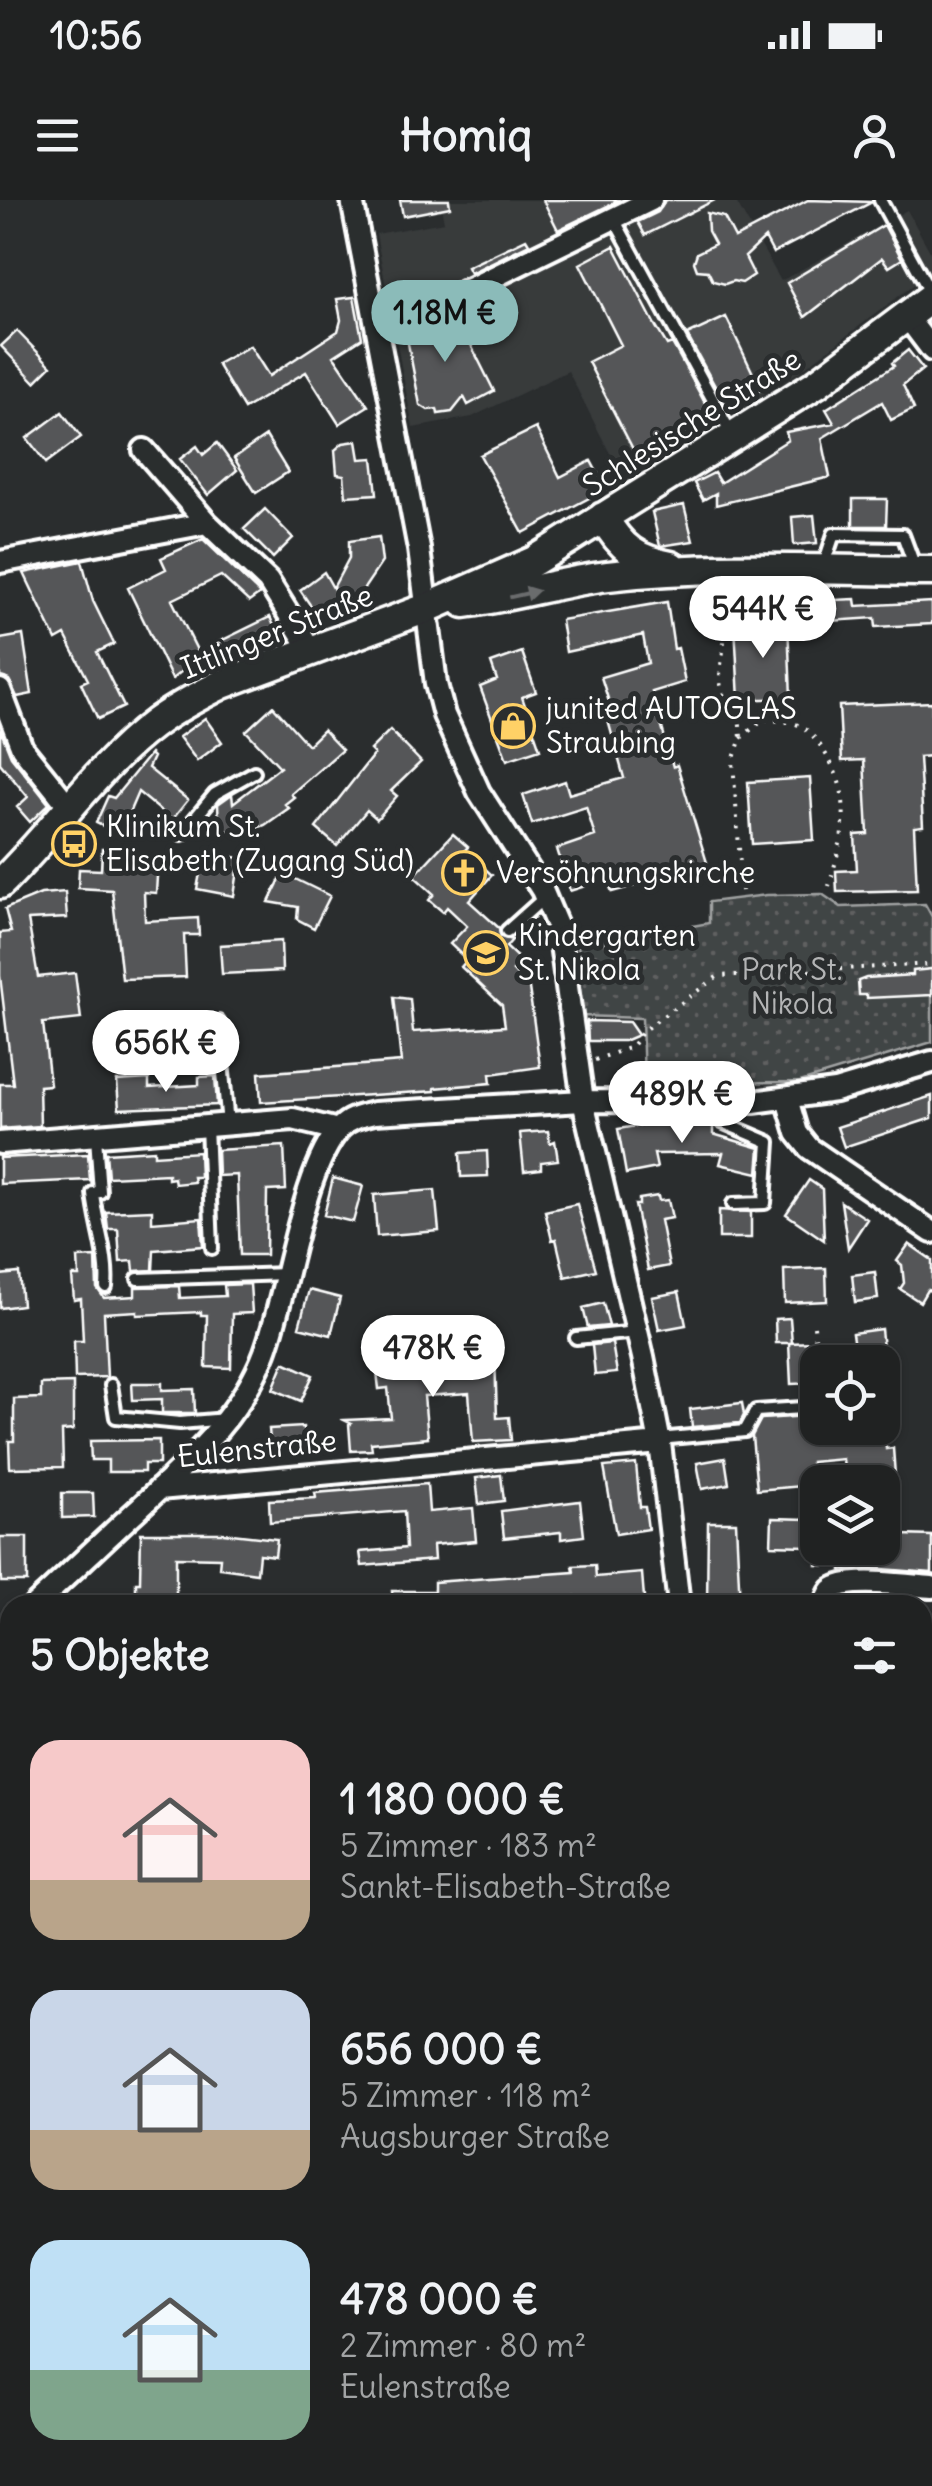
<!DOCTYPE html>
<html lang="de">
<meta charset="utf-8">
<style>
body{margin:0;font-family:Delius,sans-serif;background:#2d2f2f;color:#f1f3f6;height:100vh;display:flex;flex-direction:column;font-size:38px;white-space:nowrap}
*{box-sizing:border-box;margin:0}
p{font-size:32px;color:#a2a4a5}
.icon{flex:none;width:55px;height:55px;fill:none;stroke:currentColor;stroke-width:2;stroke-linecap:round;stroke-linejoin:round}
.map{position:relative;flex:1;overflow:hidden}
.sheet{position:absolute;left:0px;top:1395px;width:932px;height:892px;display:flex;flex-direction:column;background:#202222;border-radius:30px 30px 0 0;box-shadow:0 2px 8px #0004,0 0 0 2px #3d3f40}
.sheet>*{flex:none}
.buttons{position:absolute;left:800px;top:1145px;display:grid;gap:20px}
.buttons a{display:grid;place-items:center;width:100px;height:100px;border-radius:20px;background:#202222;box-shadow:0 2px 8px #0004,0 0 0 2px #3d3f40;font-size:50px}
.price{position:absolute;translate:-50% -85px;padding:0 22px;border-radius:35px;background:#fff;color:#222;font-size:32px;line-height:65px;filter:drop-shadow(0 2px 5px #0008)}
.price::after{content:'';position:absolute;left:50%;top:60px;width:30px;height:22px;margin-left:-15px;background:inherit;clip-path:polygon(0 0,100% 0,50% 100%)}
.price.current{background:#8bbbb9;color:#111}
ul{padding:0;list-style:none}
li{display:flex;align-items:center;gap:30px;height:250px;padding:0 30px}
li span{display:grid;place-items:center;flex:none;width:280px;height:200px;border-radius:30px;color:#555}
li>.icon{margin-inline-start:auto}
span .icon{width:120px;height:120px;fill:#fffc;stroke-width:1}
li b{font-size:42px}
h2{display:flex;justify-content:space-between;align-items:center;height:120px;padding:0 30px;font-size:42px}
.status{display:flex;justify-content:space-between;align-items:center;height:70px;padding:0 50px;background:#202222;direction:ltr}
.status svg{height:28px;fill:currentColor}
header{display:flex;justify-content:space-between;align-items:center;height:130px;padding:0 30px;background:#202222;font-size:45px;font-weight:700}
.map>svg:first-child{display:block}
</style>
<div class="status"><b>10:56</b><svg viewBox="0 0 49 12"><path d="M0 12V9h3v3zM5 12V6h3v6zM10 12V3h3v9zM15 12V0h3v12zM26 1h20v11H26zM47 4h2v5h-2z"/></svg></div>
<header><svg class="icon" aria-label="menu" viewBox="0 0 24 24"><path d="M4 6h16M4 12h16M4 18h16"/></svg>Homiq<svg class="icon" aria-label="person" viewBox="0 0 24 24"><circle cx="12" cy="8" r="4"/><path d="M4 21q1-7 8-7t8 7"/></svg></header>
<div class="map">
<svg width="932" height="2286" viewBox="0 0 932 2286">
<defs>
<pattern id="cemetery-stones" width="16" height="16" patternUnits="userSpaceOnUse" patternTransform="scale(2.5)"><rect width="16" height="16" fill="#414445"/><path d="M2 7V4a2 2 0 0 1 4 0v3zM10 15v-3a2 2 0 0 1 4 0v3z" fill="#5e6061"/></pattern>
<pattern id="park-dots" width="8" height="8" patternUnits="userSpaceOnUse" patternTransform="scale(2.5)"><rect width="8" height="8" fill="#414445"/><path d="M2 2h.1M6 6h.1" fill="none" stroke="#5e6061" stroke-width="1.8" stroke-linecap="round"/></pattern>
</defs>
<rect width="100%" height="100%" fill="#2a2d2e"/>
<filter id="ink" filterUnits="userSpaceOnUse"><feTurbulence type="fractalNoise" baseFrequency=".01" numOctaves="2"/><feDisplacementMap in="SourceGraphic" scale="20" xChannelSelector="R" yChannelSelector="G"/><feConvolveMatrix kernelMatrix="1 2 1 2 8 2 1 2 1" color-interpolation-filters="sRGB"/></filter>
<g filter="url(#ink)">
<path fill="#373a3b" d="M440,0h295l46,81 126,-71 25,45v16l-133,101 -175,109 -56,-110 -96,46 -59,11 -37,-194 68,-12z"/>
<path fill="url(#cemetery-stones)" stroke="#a0a2a2" stroke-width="2.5" d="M0,2118h10v160h219l-1,8h-228z"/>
<path fill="url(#park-dots)" stroke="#a0a2a2" stroke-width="2.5" d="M822,694l19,13 84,-3 7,13v125l-132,40 -156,1 -2,-65 -62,-2 -2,-82 18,-5 8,13 105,-19v-21l58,-7z"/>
<path fill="#555758" stroke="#fff" stroke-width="2.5" d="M400,0h49l1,7 -47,9z
M543,0h77l-62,30z
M665,0h50l-70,35 -7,-13 20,-10z
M808,0l64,2 -99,51 -8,-15 -20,19 9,18 -12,8 -9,-2 -8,3 -12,-3 -5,-10 -11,-1 -3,-8 3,-9 18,-9 -7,-13 -1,-18 17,4 11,21z
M884,25l18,34 -13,8 -7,-9 -77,59 -18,-34z
M526,39l3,5 -59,29 -3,-6z
M614,46l42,81 11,18 5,-2 39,71 -7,3 1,3 -69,35 -48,-93 33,-17 -41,-81z
M354,97l8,41 -28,18 34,50 -29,18 -33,-52 -62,37 -27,-45 33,-18 19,30 69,-45 3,-11 -4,-21z
M454,111l40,80 -26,14 -4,-8 -12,15 -14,2 -1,-5 -9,1 -8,-5 -15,-77z
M726,117l35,73 -35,16 -39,-71z
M17,131l34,35 -16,16 -34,-36z
M908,150l15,19 -20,16 11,24 -23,11 -9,-18 -60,36 8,39 -114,28v-12l-13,7 -9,-17 20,-10 6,10 68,-43 -2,-8 48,-9 -8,-14 68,-43 -2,-3z
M62,212l19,25 -35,26 -19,-25z
M536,228l24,49 31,-16 15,28 -83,44 -43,-78z
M266,236l22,36 -32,21 -22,-35z
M357,241l3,18 13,-1 4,36 -31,2 -2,-21 -7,-1 -2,-24 8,-7z
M217,243l20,27 -29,25 -28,-36 17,-13 6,9z
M853,299h34l-1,27h-33z
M684,305l9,36 -33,5 -8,-34z
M265,309l28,29 -20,20 -29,-29z
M814,315l3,28 -23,2 -2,-28z
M379,337l3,25 -21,31 -44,22 -17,-25 24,-18 9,16 16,-30v-17z
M203,339l57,55 -11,8 -28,-26 -49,24 26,52 72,-35 8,18 -85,39 -6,-7 -15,12 -44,-91 38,-19 -5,-11z
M82,361l11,40 21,43 -17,8 27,55 -26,12 -17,-36 7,-3 -23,-45 -9,5 -32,-67z
M855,399l1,7 76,-4v22l-56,3 -1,-9 -60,4 -1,-21z
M667,402l7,47 4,-1 7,34 -33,10 21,75 4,-2 31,101 -96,26 -5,-13 -37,12 -13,-42 38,-13 -9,-29 -54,17 -9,-29 42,-14 4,13 55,-16 -20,-72 6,-1 -9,-28 47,-14 -5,-28 -77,17 -5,-32z
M788,422l3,76 -52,2 -4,-75z
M23,435l9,59 -15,3 -8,-17 -9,-3v-38z
M522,452l14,40 -14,5 18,52 -33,11 -27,-73 17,-7 -6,-17z
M932,502v54l-13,1 4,69 -9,1 3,63 -80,2 -1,-21 21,-1 -2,-35 13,-1 -4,-74 -22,1 -3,-55z
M273,506l35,39 15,-15 19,20 -51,44 3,3 -9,7 4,4 -24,17 -28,11 -18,-10 -1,-22 14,-10 1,9 47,-36 -34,-36z
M205,518l17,24 -25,19 -18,-24z
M0,529l11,27 38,48 -19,18 -13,-15 11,-10 -28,-34z
M390,530l31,32 -30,29 6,5 -20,23 -10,-9 -30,36 -21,-18 58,-74 -4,-4z
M150,554l3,3 -5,11 40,32 -16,20 -34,-28 -18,42 -24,-11 12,-27 6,2z
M810,578l4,62 -62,4 -4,-62z
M453,634l15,13 -3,3 27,25 -23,26 30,27 2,9 11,3 -6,7 16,15 -9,9 16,17 11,79 -50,7 1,9 -56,5v3l-174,11 -2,-29 142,-11 -7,-65 16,2 3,33 92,-6 -3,-21 -41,-38 6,-7 -17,-16 17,-18 -20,-19 -4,5 -14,-12 5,-6 -20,-18z
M102,649l27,1v9l29,1 -2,33 -12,-1 1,29 53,-3 1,17h-15l2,42 -64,2 -10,-89 -34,-2 1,-19 22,1z
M204,652l36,6 -6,38 -37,-7z
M283,673l47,23 -16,32 -17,-9 1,-12 -29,-5z
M65,692l2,26 -39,2 10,57 37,-4 6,46 -38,4 7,62 -11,1 1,40 -40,3v-45h13l-13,-108v-43l11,-1 -6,-23 36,-15z
M281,741l1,30 -60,3 -2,-29z
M932,769v26l-65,3v-3h-8l-1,-14 8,-3 47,-3v-4z
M587,821l42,1 9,13 -14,6h-36z
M215,876l2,29 -98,4 -2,-28 32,-2v9l50,-3v-8z
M932,896v22l-88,29 -7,-20z
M648,924l65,1v9l47,14 -2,25 -38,-9 3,-11 -69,1 3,14 -31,6 -8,-45z
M548,931l2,12 5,-2 3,19 -17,2v7l-17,2 -4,-38z
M284,946l2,44 -19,1 -1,64h-26l-3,-80 -19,1 -1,-26z
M154,950v5l45,-3 1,25h-7l1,5 -19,2 -1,-6 -6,1v-5l-60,3 -2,-24z
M487,951l1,25 -27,1 -1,-24z
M88,954l2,26 -90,4v-26z
M333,978l30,8 -10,36 -29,-7z
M809,980l13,9 2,51 -38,-26z
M435,990l4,41 -62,5 -3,-41z
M658,996l1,5 9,-1 4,18 -12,2 9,46 -21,4 -13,-65h4v-6z
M841,1002l26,17 -19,29z
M577,1004l19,66 -31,7 -9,-38 -4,1 -7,-29z
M152,1010v12l49,-4 2,28 -49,4 -1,20 -19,1 -1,-10 -13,1 -2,-33h-10l-2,-17z
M719,1010l32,2v26h-32z
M909,1044l23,16v31l-5,-1 -7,12 -20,-13 4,-6 -2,-18 -5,-4z
M96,1057l1,31 7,10 31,-2v-9l44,-1 1,12 45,-2 -1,-11 26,-1 2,29 -20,1 -1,54 -25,-1 1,-52h-6v-3l-64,3v-4l-33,2 3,64 -32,1 -1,-37h9l-2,-42 -7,1 -2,-24h7l-1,-18z
M826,1068l1,33 -42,2 -1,-33z
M875,1072l3,27 -23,3 -3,-27z
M19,1073l3,32 -22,3v-33z
M309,1090l31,8 -9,37 -32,-8z
M679,1092l7,33 -27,5 -7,-33z
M603,1103l6,23 -21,2 -5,-20z
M790,1118l2,25h-16l-1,-24z
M881,1129l3,29 -28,4 -4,-29z
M814,1142l1,41 -24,1 -2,-41z
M612,1143l5,30 -22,2 -3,-30z
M495,1155l2,63 12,-1 2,23 -38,2 -4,-49 -45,3 4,42 -57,5 1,7 -21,1 -2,-27h3l-8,-4 47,-2 -3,-30 -9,1 -3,-26z
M284,1162l29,13 -12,26 -28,-12z
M73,1183v47l-11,1 1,36 -53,1 -1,-27h5v-42l27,-1v-14z
M132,1183h30v7l32,-1 1,24h-33v-14l-29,1z
M742,1203l2,12 -4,8 -48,4 -2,-18z
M808,1216l1,11 75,1 2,21 7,-1 3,41 -14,1v-8h-37l-2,-23 -32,3 2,23 -56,5 -5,-54 9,-17z
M303,1227l2,23 -34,2 -2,-23z
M159,1240v24h-15v8h-36v-12h-17l-1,-19z
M725,1258l4,26 -27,5 -5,-26z
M636,1264l4,43h5l3,22 -32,5 -12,-67z
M501,1275l3,26 -25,3 -3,-26z
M427,1284l2,28 44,-4 3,33 -43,4 1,15 -72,6 -2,-14 46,-4 -2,-37 -134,11 -1,-22 47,-2 -1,-5z
M62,1293h31l1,24 -32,1z
M580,1301l4,35 -23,3v-7l-57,6 -3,-27z
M772,1318l36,1 -1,27 -36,-1z
M708,1322h28l4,83h-33z
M885,1329l18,1 -1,5 30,1v37l-75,-6 -16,3v-4l-24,-1 1,-17h65z
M141,1333h82l54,6 -2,17 -16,-2 -2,19 -38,-5 1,-10 -44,-1v39h-8v9h-32v-23h4z
M0,1337h27v45h-26z
M595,1365l1,12 46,-4 2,25 -68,4 -1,-6 -65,6v3h-117l-1,-14h42v-9l140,-10 -1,-6z"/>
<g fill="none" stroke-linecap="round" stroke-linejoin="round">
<g stroke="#fff" stroke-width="18">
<path id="lane" d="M880,0l51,94
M614,19l117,214
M824,364l10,-30 69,1 13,35
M734,372l2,34
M182,634l33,-40 39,-22
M507,731l38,-34
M199,822h19l10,102
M722,903v19l47,20 -4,61 -32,1
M207,926l5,122
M96,937l4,55 -7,1c3,32 16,63 13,94
M138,1079l149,-5
M576,1138l61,-6
M111,1185l5,32 64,6 46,-4
M659,1239l86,-8 11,-20 62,-4
M922,2236h10"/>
</g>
<g stroke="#fff" stroke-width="28">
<path id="street" d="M352,0l67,349 17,135 8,31 35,77 63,98 17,40 24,171 60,256 17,86 19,162
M907,117l25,33
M376,124l79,-28 196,-96
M144,250l63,73 61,58 43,69
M0,362l207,-39
M0,490l22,58 49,61
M787,899l10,34 12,15 123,84
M0,943l293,-24 45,11
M159,1289l501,-46
M35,1405c34,-31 67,-63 101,-94 50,-47 105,-94 129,-159 22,-58 37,-183 75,-224 9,-10 21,-12 34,-15l209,-12 170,1 82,-11 97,-29
M826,1405c1,-6 2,-10 6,-15 16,-14 78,-4 100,-3
M0,1438l10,-9
M922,1530l10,1
M0,1580h10
M922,1677l10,1
M0,1776h10
M922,1844h10
M0,1868h10
M0,2008l10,1
M922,2158h10
M658,2278v8
M488,2286l6,-8"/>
</g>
<g stroke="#fff" stroke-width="35">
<path id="secondary" d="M603,317c18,31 33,43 68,49
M464,403c48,-6 95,-21 144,-27 107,-12 217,-6 324,-5
M0,684c53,-51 96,-117 155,-161 21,-16 44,-27 67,-39l205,-76 107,-47 282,-177 116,-87"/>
</g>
<path stroke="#fff" stroke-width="4" stroke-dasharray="2.5 8" stroke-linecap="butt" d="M723,410c1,10 2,21 1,31 -1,21 -10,42 3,60 20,27 46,14 71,24 11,4 21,18 27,28 30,46 18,83 4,133
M739,513l2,25 -8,23 9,130
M741,538l19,-16
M595,860l36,-13 13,-17 74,-54 214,-12
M814,1126l4,41
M0,2224l10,2
M49,2286l1,-8
M216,2286l1,-8"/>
<use href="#lane" stroke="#2a2d2e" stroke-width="10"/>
<use href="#street" stroke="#2a2d2e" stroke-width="20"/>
<use href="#secondary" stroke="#2a2d2e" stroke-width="28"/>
</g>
<defs><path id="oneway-solid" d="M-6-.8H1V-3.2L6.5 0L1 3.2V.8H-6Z" transform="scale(2.5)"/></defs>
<use fill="#6a6c6d" href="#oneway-solid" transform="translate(524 394) rotate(-13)"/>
</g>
<defs>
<g id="shop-ring" transform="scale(2.25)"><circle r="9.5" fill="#2a2d2e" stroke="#ffd166" stroke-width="1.5"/><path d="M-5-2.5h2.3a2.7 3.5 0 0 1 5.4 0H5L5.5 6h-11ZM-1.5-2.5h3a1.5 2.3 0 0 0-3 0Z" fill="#ffd166"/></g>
<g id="bus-ring" transform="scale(2.25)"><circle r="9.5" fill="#2a2d2e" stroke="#ffd166" stroke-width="1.5"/><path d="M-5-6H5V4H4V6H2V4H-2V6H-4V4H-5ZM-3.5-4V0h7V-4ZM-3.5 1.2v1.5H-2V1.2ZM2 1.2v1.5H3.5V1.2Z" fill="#ffd166"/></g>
<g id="church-ring" transform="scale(2.25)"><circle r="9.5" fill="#2a2d2e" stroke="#ffd166" stroke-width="1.5"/><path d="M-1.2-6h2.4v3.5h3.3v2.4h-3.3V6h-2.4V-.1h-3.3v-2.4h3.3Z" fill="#ffd166"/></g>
<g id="school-ring" transform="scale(2.25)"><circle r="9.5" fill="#2a2d2e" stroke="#ffd166" stroke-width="1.5"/><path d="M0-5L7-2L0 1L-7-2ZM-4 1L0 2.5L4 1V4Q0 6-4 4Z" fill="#ffd166"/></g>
</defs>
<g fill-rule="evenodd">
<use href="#shop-ring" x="513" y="526"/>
<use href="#bus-ring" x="74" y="644"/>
<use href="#church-ring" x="464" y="673"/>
<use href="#school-ring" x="486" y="753"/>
</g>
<g text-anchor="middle" stroke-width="10" stroke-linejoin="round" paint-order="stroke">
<g font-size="30" fill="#fff" stroke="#2a2d2e">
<text transform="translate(692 223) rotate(-32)" y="10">Schlesische Straße</text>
<text transform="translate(277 432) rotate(-22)" y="10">Ittlinger Straße</text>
<text transform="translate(257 1249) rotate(-6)" y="10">Eulenstraße</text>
</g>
<g font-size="30" fill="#fff" stroke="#2a2d2e" text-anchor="start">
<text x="546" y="519">junited AUTOGLAS<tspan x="546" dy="34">Straubing</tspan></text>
<text x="106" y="637">Klinikum St.<tspan x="106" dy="34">Elisabeth (Zugang Süd)</tspan></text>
<text x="496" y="683">Versöhnungskirche</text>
<text x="518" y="746">Kindergarten<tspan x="518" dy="34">St. Nikola</tspan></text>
</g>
<g font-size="30" fill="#b3b4b5" stroke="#2a2d2e">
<text x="792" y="780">Park St.<tspan x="792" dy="34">Nikola</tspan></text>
</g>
</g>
</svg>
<div class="buttons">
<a><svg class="icon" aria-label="locate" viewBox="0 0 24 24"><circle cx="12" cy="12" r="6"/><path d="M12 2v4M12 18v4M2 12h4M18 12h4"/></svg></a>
<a><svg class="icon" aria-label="layers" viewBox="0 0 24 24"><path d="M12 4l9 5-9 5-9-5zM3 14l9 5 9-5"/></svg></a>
</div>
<b class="price current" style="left:445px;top:165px">1.18M €</b>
<b class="price" style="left:763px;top:461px">544K €</b>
<b class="price" style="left:166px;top:895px">656K €</b>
<b class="price" style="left:682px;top:946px">489K €</b>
<b class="price" style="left:433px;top:1200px">478K €</b>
<section class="sheet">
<h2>5 Objekte<svg class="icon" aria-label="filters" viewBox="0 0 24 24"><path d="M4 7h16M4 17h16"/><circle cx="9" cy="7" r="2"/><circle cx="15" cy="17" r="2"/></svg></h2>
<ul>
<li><span style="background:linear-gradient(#f6c9c9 70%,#b9a48a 0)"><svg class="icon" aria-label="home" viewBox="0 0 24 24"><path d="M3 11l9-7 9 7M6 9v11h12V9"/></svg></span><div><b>1 180 000 €</b><p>5 Zimmer · 183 m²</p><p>Sankt-Elisabeth-Straße</p></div></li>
<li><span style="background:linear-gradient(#c9d6e8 70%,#b9a48a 0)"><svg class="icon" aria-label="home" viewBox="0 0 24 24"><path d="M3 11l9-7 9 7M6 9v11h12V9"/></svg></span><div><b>656 000 €</b><p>5 Zimmer · 118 m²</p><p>Augsburger Straße</p></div></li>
<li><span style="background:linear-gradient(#bfe0f5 65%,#7fa58c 0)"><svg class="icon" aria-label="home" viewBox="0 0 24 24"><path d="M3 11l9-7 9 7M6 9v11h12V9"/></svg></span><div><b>478 000 €</b><p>2 Zimmer · 80 m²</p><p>Eulenstraße</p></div></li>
</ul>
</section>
</div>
